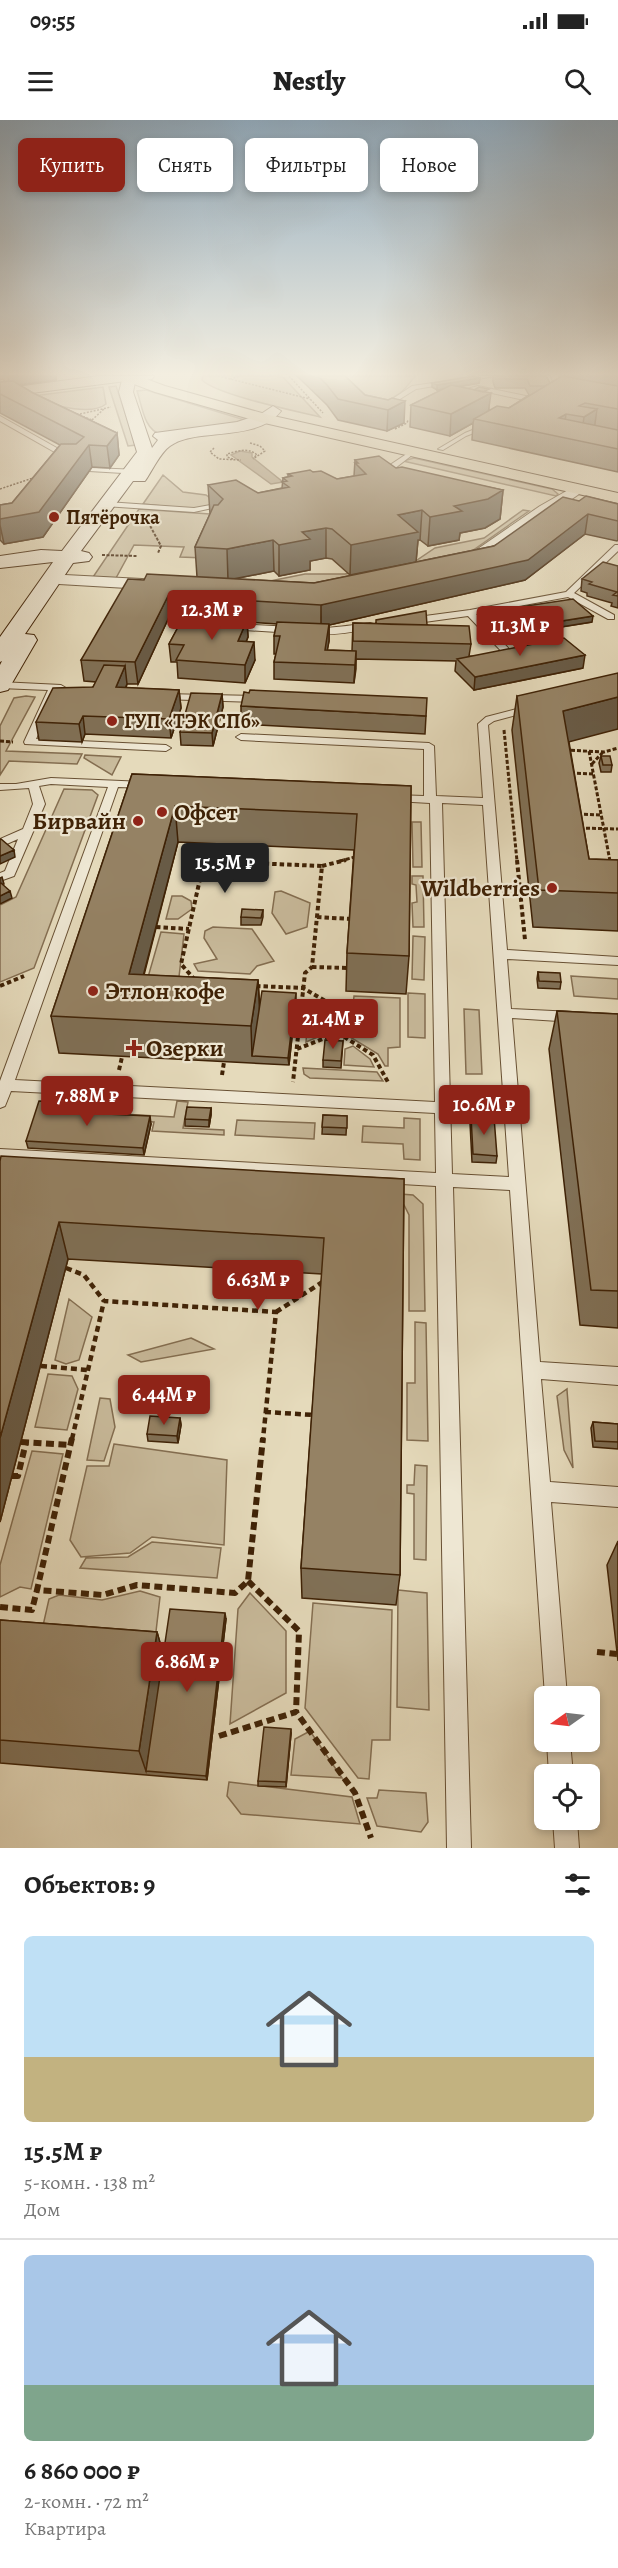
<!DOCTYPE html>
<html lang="ru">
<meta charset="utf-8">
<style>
body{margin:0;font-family:Alegreya,serif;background:#f2f2f2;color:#222;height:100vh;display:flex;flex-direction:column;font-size:22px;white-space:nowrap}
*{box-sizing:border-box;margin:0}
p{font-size:20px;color:#767676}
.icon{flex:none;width:33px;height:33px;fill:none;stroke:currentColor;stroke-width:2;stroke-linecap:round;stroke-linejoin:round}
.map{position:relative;height:1728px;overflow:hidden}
.panel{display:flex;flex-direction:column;background:#fff;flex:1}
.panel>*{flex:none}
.banner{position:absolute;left:18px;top:18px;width:582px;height:54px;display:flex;gap:12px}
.needle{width:39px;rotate:256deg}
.controls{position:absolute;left:534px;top:1566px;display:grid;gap:12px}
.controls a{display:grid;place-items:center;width:66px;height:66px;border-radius:9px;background:#fff;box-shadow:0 3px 9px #0003;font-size:30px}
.price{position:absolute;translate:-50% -51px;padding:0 14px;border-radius:6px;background:#8f2418;color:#fff;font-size:20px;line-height:39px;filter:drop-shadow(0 2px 3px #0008)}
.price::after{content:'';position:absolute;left:50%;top:36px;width:18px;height:14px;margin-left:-9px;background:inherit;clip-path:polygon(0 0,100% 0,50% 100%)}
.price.on{background:#222;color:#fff}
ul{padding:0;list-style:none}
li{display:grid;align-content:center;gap:12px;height:318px;padding:0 24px}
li+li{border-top:2px solid #e0e0e0}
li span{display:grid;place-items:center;height:186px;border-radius:9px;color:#555}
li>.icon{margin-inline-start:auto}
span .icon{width:108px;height:108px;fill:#fffc;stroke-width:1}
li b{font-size:26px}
h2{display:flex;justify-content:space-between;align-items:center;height:72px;padding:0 24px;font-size:26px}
.tag{padding:0 21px;border-radius:9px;background:#fff;box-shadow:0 3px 9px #0003;font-size:21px;line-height:54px}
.tag.on{background:#8f2418;color:#fff}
.status{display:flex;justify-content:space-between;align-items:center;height:42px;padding:0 30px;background:#fff;direction:ltr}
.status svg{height:16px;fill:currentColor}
header{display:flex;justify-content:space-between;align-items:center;height:78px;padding:0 24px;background:#fff;font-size:27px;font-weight:800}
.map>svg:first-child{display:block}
</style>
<div class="status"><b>09:55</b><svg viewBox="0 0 49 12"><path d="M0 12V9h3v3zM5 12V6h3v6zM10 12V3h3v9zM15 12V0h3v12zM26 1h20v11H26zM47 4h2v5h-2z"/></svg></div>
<header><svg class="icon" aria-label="menu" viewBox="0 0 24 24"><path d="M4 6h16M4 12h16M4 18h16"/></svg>Nestly<svg class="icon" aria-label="search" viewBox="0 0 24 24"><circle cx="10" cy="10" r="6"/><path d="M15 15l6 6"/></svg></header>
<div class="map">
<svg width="618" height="1728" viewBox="0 0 618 1728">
<rect width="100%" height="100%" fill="#e5dabb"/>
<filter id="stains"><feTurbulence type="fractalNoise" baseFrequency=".00333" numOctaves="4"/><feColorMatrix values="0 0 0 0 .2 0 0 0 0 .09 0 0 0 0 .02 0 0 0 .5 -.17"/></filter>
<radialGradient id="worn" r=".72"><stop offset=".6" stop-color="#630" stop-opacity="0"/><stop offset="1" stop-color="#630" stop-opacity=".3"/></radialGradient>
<path fill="#c9bb9c" stroke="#846e51" stroke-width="1.5" d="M203,256h79l38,41c-24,-6 -103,-22 -118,-37z
M340,256h76c-6,5 -10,13 -16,17 -31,23 -38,5 -60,-17z
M116,266l20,59 -8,1 -19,-59z
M103,267l3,17c-17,14 -61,-2 -81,-7z
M146,270l99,30v2l-84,12c-17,-3 -19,-29 -24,-43z
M414,338l138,31 6,5 -2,2 -153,-35z
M163,355l20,17 23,3 12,9 -26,5 -49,-5z
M139,389l71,5 15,14 -20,30 -25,-1 4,-10 -50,-2 -18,33 -23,-1z
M523,390l6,1 -70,49 -148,29 -56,-5 50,-10h40l72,-14 18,-12 49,-10z
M26,576l9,1 -29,54 76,3 -5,10 -68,-3 -9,14v-49l14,-28z
M85,635l36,2 -9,18 -28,-17z
M64,669l28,1 6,5 -64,173 -34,14v-77l16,-8z
M412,702h9l1,45h-9z
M412,756h11l1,51h-11l-1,-24 5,-1 -1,-17 -4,-1z
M281,771l29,12 -3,24 -21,7 -14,-21 3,-21z
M172,776h10l9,5 1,8 -14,10h-12z
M213,807l39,2 22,32 -17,5 -7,8 -52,-3 -4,-7 23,-5 -13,-21 1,-7z
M161,812l23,2 -6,51 -34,6z
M413,816l12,1 -1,43 -12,-1z
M571,856l47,3v20l-44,-3z
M408,873l17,1v44l-17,-1z
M354,876l46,2v49l-12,1v18h-3l-7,-12 -28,-17z
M316,880l17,12 -1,19 -26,11 3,-39z
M464,889l15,1 3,64h-16z
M353,926l17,13 4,8 -30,-2 1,-16z
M303,948l74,4 6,9 -73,-3 -6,-4z
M177,981l11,1 -5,26 41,2v5l-72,-4 2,-9 -86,-4 2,-7 104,6z
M404,998l16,1v41l-16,-1 -1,-15 -41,-2 1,-16 41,2z
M237,1000l78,3 -1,16 -79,-4z
M374,1072l39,3 10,9 2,107h-16v-96l-5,-10 -32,-2z
M69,1179l23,18 -13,43 -13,4 -11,-4z
M415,1202l11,1 2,118 -21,-1v-57h8z
M191,1218l23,11 -73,13 -13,-7z
M48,1254l24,2 6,13 -11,41 -32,-3z
M567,1269v1l6,78 -9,-18 -7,-54z
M100,1278l10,1 5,28 -11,34 -17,-1z
M114,1324l113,16 -3,85 -72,-8 -22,16 -49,4 -11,-17 17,-74h22z
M32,1331l31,3 -32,135 -11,-2 -20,10v-32z
M415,1345l12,1 -1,94 -12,-1v-65l-7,-1v-8h7z
M152,1422l69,6 -4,30 -137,-10 6,-10 42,-1z
M398,1470l29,3 2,117 -32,-3z
M140,1471l20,6 -5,43 -113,-10 7,-31 10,-4 43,5z
M250,1473l36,38v62l-56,31 8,-115z
M313,1483l79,7 -2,130h-18l-3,39 -11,-1 -53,-70z
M310,1611l32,47 -51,-3 4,-36z
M229,1662l123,15 8,27 -119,-10 -14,-18z
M379,1670l47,3 2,29 -7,10 -44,-6 -10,-28h10z"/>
<path fill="#ad9b7d" stroke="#816b4d" stroke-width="1.5" d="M240,331l12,2v4l31,25 -12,2 -40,-29z"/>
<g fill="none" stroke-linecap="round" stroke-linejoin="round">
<g stroke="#685033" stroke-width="2">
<path id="lane" d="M482,256h14l-80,13 -32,20 -5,-1 33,-22z
M544,256h6l2,6 18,5 -3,2 -19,-5z
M478,266l57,12 3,2 -10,6 -3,-2 4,-3 -51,-11 -23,5 -3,-2z
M0,296l64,36 1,1 -8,10h-4l5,-9 -58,-33z
M490,303l2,3 -26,10 -23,14 -5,-1 27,-16z
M411,331l5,1 -35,27h-6v-4z
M91,348l49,2 4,2 -4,2 -51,-3 -2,-1z
M107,382l87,6 33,-6 4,2 -37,8 -90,-6 -1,-2z
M615,425h3v6l-44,42 40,22v4h-6l-40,-22 -92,17 34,36v4h-6l-36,-38 -58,8 -4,-3 4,-3 60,-8 96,-18z
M370,503l3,1v4c-15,3 -53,11 -66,3 4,-2 53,-6 63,-8z
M231,504l62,3 5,3 -5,3 -65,-4v-4z
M0,562l61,3 5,3 -8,3 -22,48 130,6 5,3 -5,3 -141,-7 -1,-2 24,-52 -48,-2z
M164,574l94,2 5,3 -5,3 -97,-3v-4z
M532,585l4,1v4l-42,11 -6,4 19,225 111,7v8l-111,-6 4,50 63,3 7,5 -7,5 -62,-4 28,344 78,5v18l-77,-6 9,103 68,5v20l-67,-5 16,194h-22l-35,-506 -57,-3 18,661h-24l-11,-662 -436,-25v-12l436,24 -1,-60 -424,-22 -6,15 -5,2v-27l108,-294 -57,-3 -12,2 6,18 -31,72 -14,5v-8l5,-2 13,-32 -18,8v-8l23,-10 10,-25 -4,-16 -29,2v-6h16l35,-6 94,4 6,3 -6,3 -27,-1 -103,293 420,22 -5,-299 -35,-2 -6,-3 6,-3 29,1v-47l-183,-9 -5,-3 5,-3 188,9 5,3 2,50 47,2 -5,-74 8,-7zM442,683l41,2 26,372 -57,-3z
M547,1622h23l3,32h-24z
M553,1700h24l2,28h-24z"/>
</g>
<g stroke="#685033" stroke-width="2">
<path id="street" d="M577,365l7,4 -2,3 -105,73 -13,4 -8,-5 84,-58z
M65,455l96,5 6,1 2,4 -2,4 -6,1 -102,-6 -2,-4 2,-4z"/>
</g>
<g stroke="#3f2206" stroke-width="2">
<path id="secondary" d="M123,256h31l-2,3 -17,3 -2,10 19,56 6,-8 -5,-4 2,-3 82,-11 24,-8 12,-8 8,5c-24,32 -85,16 -111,35 -10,7 -18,25 -25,35h-12l-52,70 8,2 3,4 -3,4 -16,2 -48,71 9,1 3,5 -29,50 -8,2v-27l2,-4 -2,1v-25l53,-75 -53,6v-12l41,-6 21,1 75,-99 -18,-60z"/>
</g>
<g stroke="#3f2206" stroke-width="2">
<path id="primary" d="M99,256h39l27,10 104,29 349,78v10l-358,-81 -105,-30 -29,-11 -126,16v-8z"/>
</g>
<path stroke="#3f2206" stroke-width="1.5" stroke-dasharray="2 1.5" stroke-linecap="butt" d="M218,256l92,23
M289,256l34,37
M230,259l10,-3
M57,286l35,14
M80,294l31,-7
M92,300l12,-11
M395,309l12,-6 1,-3
M250,323l10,3 5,5 -12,8
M214,328l-4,4 9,7 22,1
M233,339l-6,-2v-3c10,-3 22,-7 30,1l-4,3
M0,369l36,-12"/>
<path stroke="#3f2206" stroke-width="2" stroke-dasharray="3 1.5" stroke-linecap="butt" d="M148,402l13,24 -3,7
M102,435l35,1"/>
<path stroke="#3f2206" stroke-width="3" stroke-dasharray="4 2" stroke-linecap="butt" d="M504,610l13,131
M0,621l13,1
M565,630l39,2 14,-4
M589,631l21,110
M592,644l11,-12
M571,653l22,1
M578,694l23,1
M580,708l38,1
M340,741l15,-4"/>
<path stroke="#3f2206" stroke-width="4" stroke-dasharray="4.5 3" stroke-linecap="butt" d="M517,740l8,80
M610,740v2
M322,746l24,-6
M317,797l34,2
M156,807l33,2
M312,847l36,1
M195,860l-14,-16 23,-103 118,5 -10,101 -7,6 -12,109
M0,866l24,-10
M256,866l47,2 36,21 -1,24 35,22 16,29
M297,929l41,-16
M119,950l3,-13
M222,955l2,-13"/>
<path stroke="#3f2206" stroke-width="4.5" stroke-dasharray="6 4" stroke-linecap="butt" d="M66,1148l18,7 20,26
M276,1192l48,-31
M41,1246l47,4
M265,1292l49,3
M72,1319l32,-138 172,11 -13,127"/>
<path stroke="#3f2206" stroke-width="6" stroke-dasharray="8 4.5" stroke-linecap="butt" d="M72,1318l-35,152 66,5 34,-10 98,8 13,-12 15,-143
M21,1322l49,3
M12,1356h6l8,-34
M248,1461l51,50 -3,81
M0,1487l32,3 5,-20
M597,1532l20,2
M219,1616l77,-24 59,81 16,45"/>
<use href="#lane" fill="#eee7d3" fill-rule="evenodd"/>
<use href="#street" fill="#eee7d3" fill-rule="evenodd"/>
<use href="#secondary" fill="#eee7d3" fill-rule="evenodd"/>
<use href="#primary" fill="#e5dabb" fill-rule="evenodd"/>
</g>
<path fill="#807056" stroke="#3f2206" stroke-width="1.5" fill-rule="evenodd" d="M0,256h56v4l-37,5 14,8 84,40 2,22 -9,13 -18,-1 -49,70 -39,7 -4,-4v-35l12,-2 48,-58 -60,-32v-31h5l-2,-3 -3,1z
M297,256h48l20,19 23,5 16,23 -17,8 -49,-11 -11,-15z
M493,256h53l4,7 9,-5v-2h59v96l-146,-32 1,-17 -23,13 -40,-9 1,-22 33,-16 -7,1 -5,-3v-4l48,-5 -1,5 -22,4 31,6 1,17 20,-2 20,-13 -4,-7h-30l-2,-6z
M355,340l148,30 -3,29 -15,9 -25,5 -1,7 -31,6 -8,-6h-2l-2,22 78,-16 85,-45 39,3v36l-1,1 -32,-7 -60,46 -196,45v16l-2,9 25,1 1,-28 74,2 44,19 -2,12 114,12 -109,22 -19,-19 1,-10 -100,-2 -2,24 -80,-4v-17l2,-8h-2v-18l3,-12 -30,-2 1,15 -2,5 9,18 -10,23 -67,-5 -1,-16h-6l-2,-18 14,-26 -14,-1 -31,67h-11l-1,4 53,2 2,18 -10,30 -86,-4 -3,8 -43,-2 -3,-18 57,-35 3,-5 -12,-1 -3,-21 63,-80 53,-3 -2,-30 15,-33 -2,-29 50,8 24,-5 1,-10 5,-1v-3l25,-2 24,7 17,-3zM326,438l6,1 18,16 64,-12 -100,20 -81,-4 41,-8 5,5 31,-6v-9z
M618,446v42l-7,-2 1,-3 -25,-7v-3l-6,-2 1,-12z
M506,489l86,13 -69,11 -17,-18z
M222,574l1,13 -10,39 -32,-1 -1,-13z
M517,576l52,46 20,117 29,1v71l-85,-4 -21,-197z
M241,586l185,10 -1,18 -184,-10z
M601,636l11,9 -1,7h-10l-2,-9z
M132,654l279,12 -2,170 -3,38 -60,-3 1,-38 7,-103 -176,-8 -34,133 114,5 2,29 36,-9 -7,65 -230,-12 -8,-37z
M263,790v7l-2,8h-20v-8z
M538,852l23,10 -1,7 -22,-1 -1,-9z
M557,891l61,3v314l-38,-3 -31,-276z
M343,921l-2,27 -18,-1v-7z
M66,982l1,7 -1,3 85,12 -7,31 -116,-7 -2,-7z
M211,988v7l-2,12 -24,-1v-7z
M323,995l24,1 -1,19 -24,-1z
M471,996l26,40 -1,7 -24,-1 -2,-39z
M0,1041l404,18 -4,396 -4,30 -94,-7 -1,-30 21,-294 -254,-15 -68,263z
M180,1298l1,7 -3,18 -30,-2 -1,-7z
M593,1302l25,2v25l-25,-2 -2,-19z
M618,1421v120l-11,-96z
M226,1499l-19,161 -207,-17v-143l157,12 6,22z
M291,1614l-5,53 -28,-1v-5z"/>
<path fill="#685b46" stroke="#3f2206" stroke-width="1.5" d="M8,256h48v4l-47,6z
M480,258l-1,5 -42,7v-5z
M491,273l-3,21 -14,5 -1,4 -23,13 1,-22z
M405,281l-1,22 -17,8 1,-21z
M597,289l-3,22 -13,8 3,-22z
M566,294l-3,22 -4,-18z
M117,313l2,22 -9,13 -3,-22z
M89,325l3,22 -49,70 -39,7 -4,-19v-6z
M503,370l-3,29 -15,9 -25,5 -1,7 -31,6 2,-29 24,-11z
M422,390l-2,30h-2l-2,22 -66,13 1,-30 47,-30z
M588,394l-3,20 -60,46 -196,45v16l-4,23v-14l-4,-24v-21z
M326,408v30l-16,3v9l-31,6v-31l23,-13z
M273,420l1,31 -46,9 -1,-31z
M168,476l1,21 -31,67 -3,-22z
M593,496l-1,6 -69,11 1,-6z
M247,500l1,17 -9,22 -1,-18z
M254,522l1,18 -10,23v-18z
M356,531v18l-2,14 1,-18z
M585,535l-2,13 -109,22 1,-13z
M125,546l2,18 -9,21 -2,-18z
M179,570l2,18 -10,30 -2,-19z
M222,574l1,13 -10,39 -1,-13z
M618,577v32l-61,16 6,-34z
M83,596l2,18 -3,8 -3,-18z
M175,686l3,36 -44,169 -5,-37z
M14,730l1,7 -15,7v-8z
M2,757l2,7 -4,1v-7z
M10,771l2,7 -12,6v-8z
M258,860l2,38 -8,38 -1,-30z
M296,873v7l-7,65 -1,-7z
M66,982l1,7 -3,10 -1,-7z
M211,988v7l-2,12v-7z
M150,996l1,8 -7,31 -1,-7z
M59,1102l9,37 -68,263v-84z
M180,1298l1,7 -3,18 -1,-7z
M225,1493l1,6 -19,161 -1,-4z
M157,1512l8,28 -19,111 -7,-20z
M291,1609v5l-5,53v-5z"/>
<path fill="#958264" stroke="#3f2206" stroke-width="1.5" d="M318,256h27l20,19 23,5 4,-2 13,3 -17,9 -50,-11 -11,-14z
M473,256l7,2 -43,7 -5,-2z
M495,256h51l4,7 -5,3h-15l-3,-7h-31z
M562,256l56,10v23l-33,-6 -6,3 18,3 -13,8 -18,-3 -7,4 59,12v19l-144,-30 23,-13 12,2z
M13,261l20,12 84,40 -10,13 -18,-1 -50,67 -39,7v-14l12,-2 49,-59h15l8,-7 -84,-43v-12z
M451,265l40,8 -40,21 -40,-9z
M479,267l10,2 -6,3 -9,-2z
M379,336l17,12 6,-1 101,23 -15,9 -34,7 8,5 -32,6 -8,-7 -24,5 20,17 -67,13 -19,-16 -6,-1 -24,4 8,7 -31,6 -6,-5 -46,9 -32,-2 19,-42h4l5,-6 -15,-14 28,-5 22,13 31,-6 -7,-5 5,-1 -4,-3 9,-2 -4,-2 22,-4 3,2 8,-1 16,8 29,-5 -11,-11h3l-3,-3z
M586,376l32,8v17l-30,-7 -60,46 -207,45 -153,-9 -33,66 -54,-2 47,-81 16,1 3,-6 167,9 180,-37 69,-49 16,4z
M603,442l15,4v30l-5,-1 4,-3 -28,-8 3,-2 -10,-3z
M573,479l20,17 -69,11 -18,-18z
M426,491l1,14 -51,-1v-4z
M184,496l63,4 -9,21 16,1 -9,23 -69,-5 8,-15 -15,-1z
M277,502l52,2 -4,26 31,1 -1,14 -81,-3 6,-26h-6z
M353,503l116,3 2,18 -118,-3z
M564,518l21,17 -110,22 -18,-18z
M104,545l21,1 -9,21 63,3 -10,29 -86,-3 -4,8 -43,-2 17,-34 40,-1z
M618,553v24l-55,14 26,148 29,1v33l-79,-3 -22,-194z
M250,570l177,8 -1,18 -185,-10 3,-14 5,1z
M191,573l31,1 -10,39 -32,-1z
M601,636h9l2,9h-9z
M132,654l279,12 -2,170 -62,-3 10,-139 -182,-8 -46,168 129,6 -7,46 -200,-10z
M0,719h1l13,11 -14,6z
M1,763l9,8 -10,5v-12z
M242,789l21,1 -2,8 -20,-1z
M538,852l22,1 1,9 -22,-1z
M262,871l34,2 -8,65 -36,-2z
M557,891l61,3v277l-27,-1z
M325,920l18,1 -2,20 -18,-1z
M39,981l27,1 -3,10 87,4 -7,32 -117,-7z
M187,987l24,1 -2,12 -24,-1z
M323,995l24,1v12l-25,-1z
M471,996l23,1 3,39 -24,-2z
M1,1036l403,23 -4,396 -99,-7 23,-330 -265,-16 -59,216v-277z
M150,1296l30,2 -3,18 -30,-2z
M593,1302l25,2v18l-23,-1z
M170,1489l55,4 -19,163 -60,-5z
M0,1500l157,12 -18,119 -139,-11z
M264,1607l27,2 -5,53 -28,-1z"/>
<linearGradient id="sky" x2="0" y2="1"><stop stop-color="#90aabd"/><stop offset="0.51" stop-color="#f3eee0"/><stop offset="1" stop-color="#f3eee0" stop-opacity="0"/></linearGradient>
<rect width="618" height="498" fill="url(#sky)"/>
<g fill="#8f2418" stroke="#eee7d3" stroke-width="2">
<circle cx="54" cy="397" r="6"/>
<circle cx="112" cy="601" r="6"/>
<circle cx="162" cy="692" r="6"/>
<circle cx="138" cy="701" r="6"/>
<circle cx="552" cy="768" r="6"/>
<circle cx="93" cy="871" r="6"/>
<path d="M131 919h6v6h6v6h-6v6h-6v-6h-6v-6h6z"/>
</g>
<g text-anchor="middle" stroke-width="4.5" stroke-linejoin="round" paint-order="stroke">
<g font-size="20" font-weight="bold" fill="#3f2206" stroke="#eee7d3" text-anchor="start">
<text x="66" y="404">Пятёрочка</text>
<text x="124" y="608">ГУП «ТЭК СПб»</text>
</g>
<g font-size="24" font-weight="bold" fill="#3f2206" stroke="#eee7d3" text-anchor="start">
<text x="174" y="700">Офсет</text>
<text x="126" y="709" text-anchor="end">Бирвайн</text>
<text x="540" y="776" text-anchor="end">Wildberries</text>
<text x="105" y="879">Этлон кофе</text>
<text x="146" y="936">Озерки</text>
</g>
</g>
<rect width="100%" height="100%" filter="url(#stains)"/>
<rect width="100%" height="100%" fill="url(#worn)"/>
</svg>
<div class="controls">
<a><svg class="needle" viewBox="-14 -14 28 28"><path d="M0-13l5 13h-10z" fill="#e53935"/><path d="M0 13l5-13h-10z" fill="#767676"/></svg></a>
<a><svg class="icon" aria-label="locate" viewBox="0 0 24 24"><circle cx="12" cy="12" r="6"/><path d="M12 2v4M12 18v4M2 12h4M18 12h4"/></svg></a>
</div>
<b class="price" style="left:212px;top:521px">12.3M ₽</b>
<b class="price" style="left:520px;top:537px">11.3M ₽</b>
<b class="price on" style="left:225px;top:774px">15.5M ₽</b>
<b class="price" style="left:333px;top:930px">21.4M ₽</b>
<b class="price" style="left:87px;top:1007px">7.88M ₽</b>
<b class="price" style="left:484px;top:1016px">10.6M ₽</b>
<b class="price" style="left:258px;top:1191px">6.63M ₽</b>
<b class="price" style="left:164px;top:1306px">6.44M ₽</b>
<b class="price" style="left:187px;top:1573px">6.86M ₽</b>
<div class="banner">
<a class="tag on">Купить</a>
<a class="tag">Снять</a>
<a class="tag">Фильтры</a>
<a class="tag">Новое</a>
</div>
</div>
<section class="panel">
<h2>Объектов: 9<svg class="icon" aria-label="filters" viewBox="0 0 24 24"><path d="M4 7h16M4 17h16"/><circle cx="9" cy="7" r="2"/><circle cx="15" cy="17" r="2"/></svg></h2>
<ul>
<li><span style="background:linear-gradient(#bfe0f5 65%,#c2b280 0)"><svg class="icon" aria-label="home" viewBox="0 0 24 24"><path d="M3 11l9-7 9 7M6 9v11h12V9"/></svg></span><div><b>15.5M ₽</b><p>5-комн. · 138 m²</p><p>Дом</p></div></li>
<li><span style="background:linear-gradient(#a9c7e8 70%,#7fa58c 0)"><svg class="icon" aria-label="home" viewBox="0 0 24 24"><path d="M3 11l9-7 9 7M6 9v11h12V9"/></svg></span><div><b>6 860 000 ₽</b><p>2-комн. · 72 m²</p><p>Квартира</p></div></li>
</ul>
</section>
